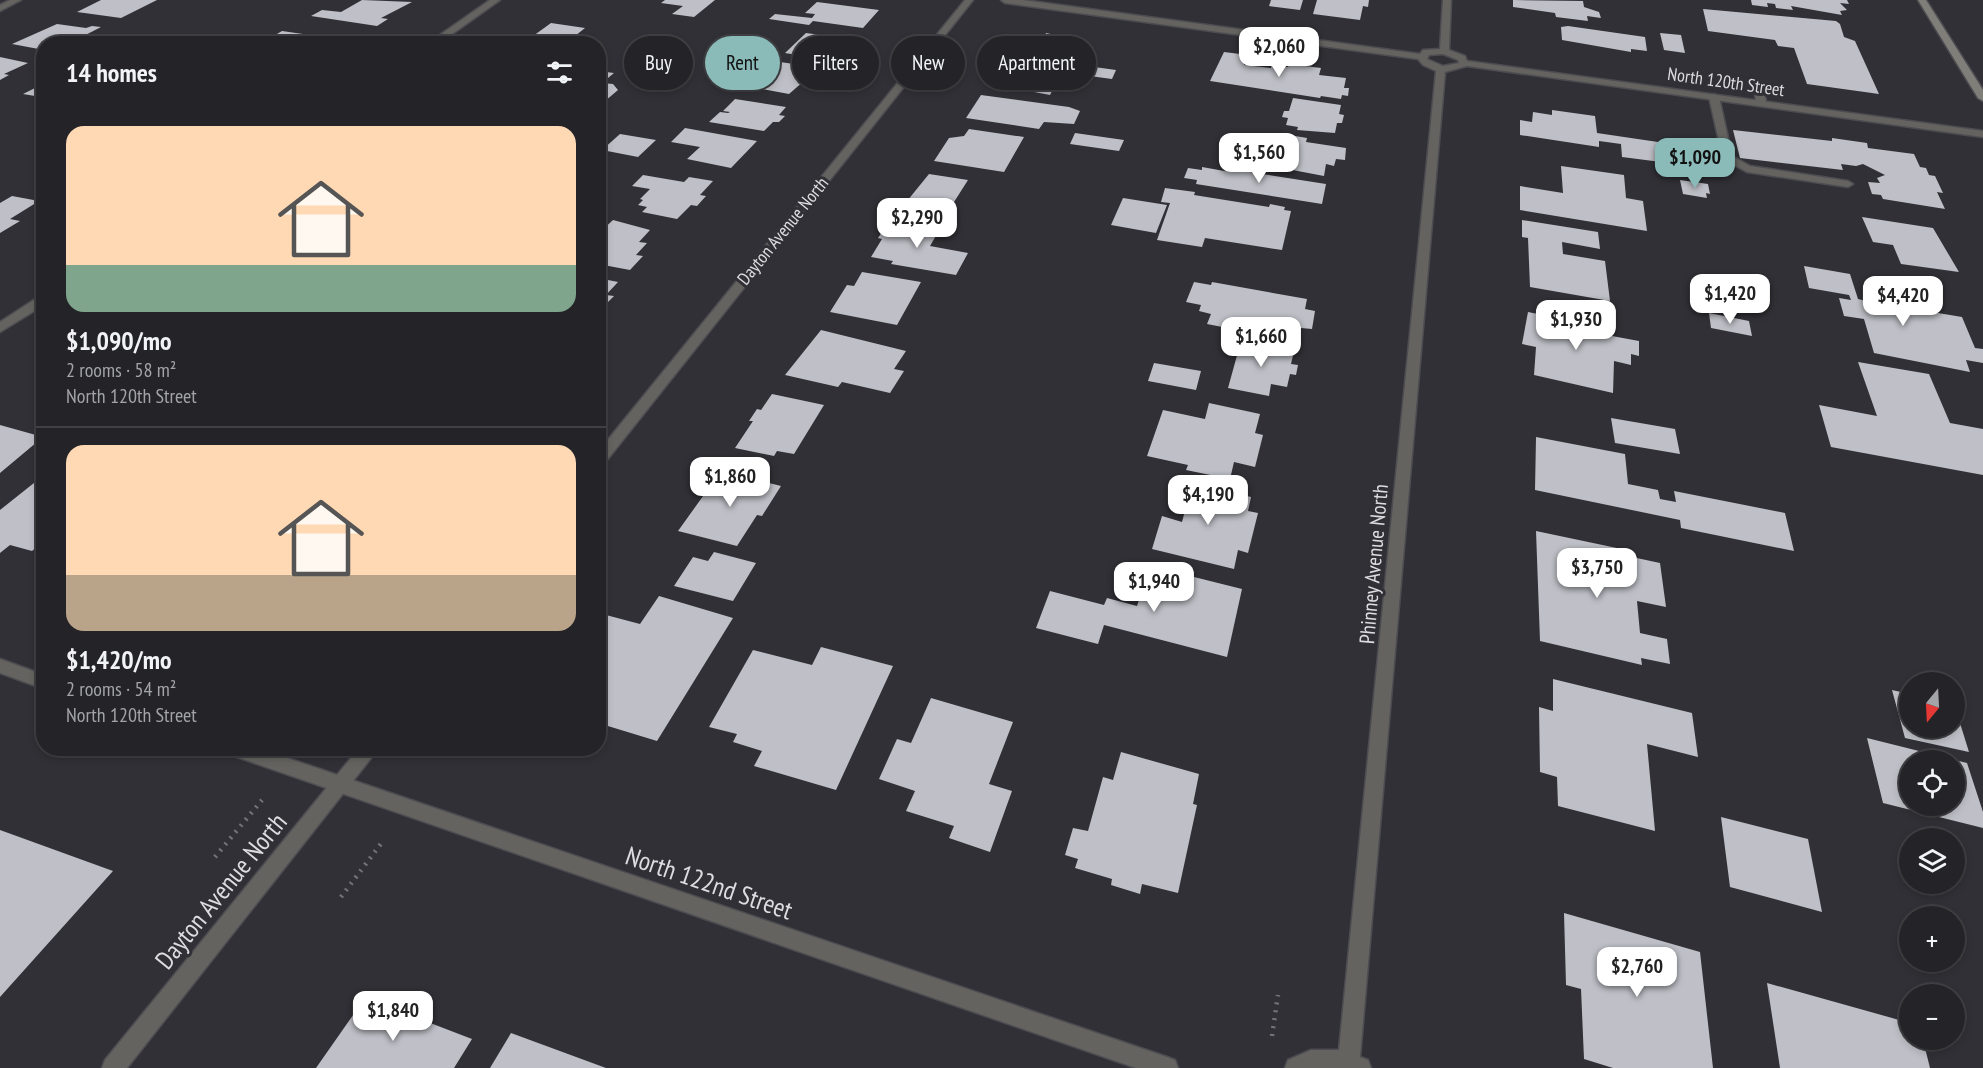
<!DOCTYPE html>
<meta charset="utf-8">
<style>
body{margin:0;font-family:"PT Sans Narrow",sans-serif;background:#303034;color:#f1f3f6;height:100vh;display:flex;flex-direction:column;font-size:22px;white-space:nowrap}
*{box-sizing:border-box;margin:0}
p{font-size:20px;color:#a3a4a8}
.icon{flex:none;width:33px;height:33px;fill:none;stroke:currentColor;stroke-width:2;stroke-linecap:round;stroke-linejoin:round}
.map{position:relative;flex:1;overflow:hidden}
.side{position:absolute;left:36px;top:36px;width:570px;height:720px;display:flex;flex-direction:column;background:#242428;border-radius:24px;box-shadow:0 3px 9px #0003,0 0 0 2px #414145}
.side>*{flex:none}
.hud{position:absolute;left:624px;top:36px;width:570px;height:54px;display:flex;gap:12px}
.needle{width:39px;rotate:198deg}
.controls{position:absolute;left:1899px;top:672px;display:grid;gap:12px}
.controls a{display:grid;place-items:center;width:66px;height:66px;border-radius:50%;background:#242428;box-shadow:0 3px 9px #0003,0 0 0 2px #414145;font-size:30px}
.price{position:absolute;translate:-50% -51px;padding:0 14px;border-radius:12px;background:#fff;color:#222;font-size:20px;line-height:39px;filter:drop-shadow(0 2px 3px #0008)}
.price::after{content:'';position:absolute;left:50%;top:36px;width:18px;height:14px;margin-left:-9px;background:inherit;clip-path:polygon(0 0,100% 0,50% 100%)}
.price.on{background:#8bbbb9;color:#111}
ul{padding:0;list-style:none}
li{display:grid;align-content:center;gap:12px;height:318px;padding:0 30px}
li+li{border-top:2px solid #414145}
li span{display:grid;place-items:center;height:186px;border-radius:18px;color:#555}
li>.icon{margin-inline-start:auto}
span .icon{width:108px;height:108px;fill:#fffc;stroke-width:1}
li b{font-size:26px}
h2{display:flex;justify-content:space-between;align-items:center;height:72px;padding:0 30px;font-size:26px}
.pill{padding:0 21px;border-radius:27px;background:#242428;box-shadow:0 3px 9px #0003,0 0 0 2px #414145;font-size:21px;line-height:54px}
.pill.on{background:#8bbbb9;color:#111}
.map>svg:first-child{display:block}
</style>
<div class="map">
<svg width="1983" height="1068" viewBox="0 0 1983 1068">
<rect width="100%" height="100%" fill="#303036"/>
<path fill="#bfc0c7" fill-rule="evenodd" d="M101,0h56l-36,18 -44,-6z
M362,0l50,2 -31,16 7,1 -11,7 -66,-10 11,-6 19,2z
M665,0h50l-21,17 -22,-3 11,-8 -22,-3z
M1271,0h32l-3,10 -31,-4z
M1317,0h52l-1,7 -5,-1 -3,14 -47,-6z
M1513,0l70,1 1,6 15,5 2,6 -14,-2 1,5 -32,-4 -1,-4 -42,-6z
M1751,0h96l2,4 -9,-1 7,7 -7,1 2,4 -51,-9 2,4 -17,-2 -1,-4 -8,-1 1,4 -16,-2z
M817,2l62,8 -16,18 -50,-7 -4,4 -40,-6 6,-5 37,4 3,-4 -10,-1z
M1703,9l133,12 4,3 4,13 11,4 24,53 -72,-10 -13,-36 -16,-2 -3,-6 -67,-9z
M551,23l34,5 -20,16h-43z
M57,24l29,4 6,-2 9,1 -33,17h-24v6l-32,-6z
M1568,26l77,11 2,14 -16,-2v3l-69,-12 -1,-13z
M282,31l70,10 -3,3h-89z
M806,33l37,5 -8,8 6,1 -12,13 -44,-7z
M1046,33l32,7 -5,9h4l-2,5h-6l-3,4 -52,-7 12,-17 19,2z
M1660,33l21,2 4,18 -21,-3z
M1224,52l24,3 -4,10 27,3v-3l17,2 1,-3 32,4 -2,7 27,3 -2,10h5l-1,8 -6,-1 -1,4 -20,-3 -1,2 -110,-17z
M0,57l28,6 -24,11 5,1 -9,5z
M1008,59l42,6 -11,18 16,2 -5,10 -58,-11 6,-9 -4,-1 4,-6h4z
M773,61l49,7 -12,13h-6l-15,13 -43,-8z
M1087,66l29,4 -4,9 -30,-4z
M598,71l16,2 -12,10 11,1 5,6 -20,17z
M41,85h3v17l-10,-2 7,-3 -18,-3z
M981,95l88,12 11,4 -6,13 -30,-2 -5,7 -73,-11z
M1293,98l48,7 -2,9 5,1 -2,8h-5l-2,10 -38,-3 1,-3 -12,-2 2,-7 -6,-1 2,-6h5z
M735,99l51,8 -7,8 6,1 -6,6h-6l-9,9 -55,-9 11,-10 8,1 2,-1 -7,-1z
M1552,110l43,6 2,17 61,9 3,20 -39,-5 -1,-13 -22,-3v6l-79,-12v-15l12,2 1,-10 19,3z
M685,128l72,13 -26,27 -44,-9 13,-12 -29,-5z
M969,129l55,8 -20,35 -70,-11 15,-23 15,-2z
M1733,130l99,11v-3l35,5 1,5 46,6 6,13 6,1 3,7 6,1 8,17 -6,-1 8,17 -62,-10 -2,-4 -9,-1 -4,-12 12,1 -3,-5 8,-3 -22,-11 -7,2 -15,-2 2,6 -103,-12z
M1075,133l49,7 -5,11 -49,-7z
M1277,133l30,5 -1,4 40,6 -1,12 -9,-1 -2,7 -8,-2 -2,12 -63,-12 2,-8 13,2 4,-17 -4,-1z
M620,134l36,6 -18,17 -36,-7z
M1561,166l63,9 2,23 17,3 4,30 -127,-21v-24l43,7z
M1202,167l28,5 1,-3 95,15 -4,20 -126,-20 1,-4 -13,-2 4,-10 14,2z
M929,174l39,6 -21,33 -44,-7z
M643,175l41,7 5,-5 24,4 -13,14 6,1 -9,10 -6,-1 -14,14 -35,-7 5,-5 -9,-2 5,-5 -3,-1 10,-10 -18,-3z
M1680,180l28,4 2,10 -4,-1 1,5 -24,-4z
M1165,188l30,4 -1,3 75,12 1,-3 15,3 -1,3 7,1 -9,39 -77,-12 -3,9 -45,-7 13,-37 -9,-1z
M12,196l27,5 -29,18 10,2 -20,12v-30z
M1123,198l44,7 -11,28 -45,-8z
M1862,217l71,11 26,44 -58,-8 -8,-19 -20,-3z
M613,220l37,10 -11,12 8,1 -11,12 7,1 -13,14 -32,-6v-30z
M896,220l45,7 -11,19 38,7 -12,22 -65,-11 2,-3 -22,-4 11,-18 -4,-1 4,-6 6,1z
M1522,220l76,12 2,17 -38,-7 1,12 42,7 5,40 -80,-14 -2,-49 -6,-1z
M1804,266l46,8 8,25 45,11 -1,-3 60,10 13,31 8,1v14l-17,-3 4,12 -96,-19 -10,-34 -20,-3 -5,-18 12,2 -2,-5 -40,-7z
M862,272l59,10 -24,43 -67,-13 17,-27 7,1z
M598,278l20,4 -12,13 8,1 -11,11 -5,-1z
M1194,282l17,3 1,-3 95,17 -2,10 10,2 -3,18 -11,-1 -3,14 -91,-18 4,-10 -12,-3 2,-6 -15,-3z
M1538,311l46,10 -1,3 29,6v6l27,5v15l-8,-2v11l-17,-4 -1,32 -79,-18 2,-28 -14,-3 6,-32 10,2z
M1709,313l40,8 3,15 -41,-8z
M821,330l85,21 -12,18 10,2 -14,22 -48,-11 -4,5 -53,-12z
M1241,341l53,10 -3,13 7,1 -2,10 -6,-1 -3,13 -16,-3 -2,12 -41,-8z
M1858,362l71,12 21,49 33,6v46l-152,-28 -12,-42 58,11z
M1154,363l47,8 -5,19 -48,-9z
M772,394l52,11 -30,49 -17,-3 -3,5 -39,-8 18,-27h-4l8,-12 4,1z
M1209,403l51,11 -5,19 8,2 -8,32 -21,-5 -4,17 -44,-9 2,-5 -41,-9 16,-46 42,9z
M1611,418l64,11 5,25 -65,-11z
M0,425l43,12 -43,36z
M1536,437l89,17 3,30 30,6 2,9 16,3 -2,-11 111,22 9,38 -113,-23 -1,-8 -145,-30z
M721,471l60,15 -19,30 -5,-1 -20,31 -59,-15z
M44,475v66l-12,10 -22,-6 -10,8v-43z
M1178,480l73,17 -3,14 10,2 -10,40 -10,-3 -4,19 -82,-20 10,-33 20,6 5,-19 -14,-4z
M1536,531l95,20 1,6 28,6 6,44 -29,-6 3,32 27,6 3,25 -29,-6 1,7 -102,-24z
M714,552l42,11 -23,38 -59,-15 19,-29 15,4z
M1150,566l92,23 -15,68 -123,-32 -6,19 -62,-16 14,-37 54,14 3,-7 30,8z
M659,596l74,22 -76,123 -59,-18v-98l8,-10 34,9z
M821,647l72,19 -57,124 -82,-24 8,-15 -29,-9 4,-8 -28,-7 44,-77 59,15z
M1553,679l139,34 6,44 -51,-13 8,87 -97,-25 -1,-29 -17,-5 -1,-65 14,4z
M1892,690l18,4v34h44l1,-21 14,45 -64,-14z
M931,698l82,24 -24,62 23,7 -22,61 -41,-14 5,-12 -48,-15 9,-20 -36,-12 18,-40 14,4z
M1867,738l100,25 16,49v16l-100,-25zM1910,760h44v46h-44z
M1121,752l78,22 -6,30 4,1 -19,88 -36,-9 -2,10 -29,-9 1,-6 -37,-11 3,-9 -13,-4 8,-27 15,3 15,-54 10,3z
M1721,817l87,22 14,73 -92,-25z
M0,830l113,41 -113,126z
M1564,913l136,39 13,116h-100l-29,-9 -3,-70 -15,-4z
M1767,983l143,40v17h13l7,28h-150z
M365,998l107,41 -18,29h-138z
M511,1033l95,35h-116z"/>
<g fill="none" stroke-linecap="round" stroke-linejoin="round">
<g stroke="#4c4c51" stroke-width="3">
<path id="service" d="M1759,81l5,3 2,19 -5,3 -5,-3 -2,-19z
M1714,94l5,3 13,59 18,10 98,15 5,3 -5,3 -101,-15 -24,-13 -14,-62z"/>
</g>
<g stroke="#4c4c51" stroke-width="3">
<path id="minor" d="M10,0h11l-21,11v-6z
M490,0h10l-62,44h-11z
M1001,0h22l397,54 3,-4 17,-1 3,-49h8l-2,50 16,6 2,5 516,70v6l-516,-71 -22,6 -85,985 8,3 3,8h-86l3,-8 23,-10h28l97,-979 -13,-6 -5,-6 -413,-56zM1443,54l15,6 1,3 -16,3 -16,-7 2,-4z
M40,296h4v9l-44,27v-10z
M0,659l44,16v14l-44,-16z
M225,748h33l909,309 8,3 3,8h-42l-902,-312 -6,-3z"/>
</g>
<g stroke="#4c4c51" stroke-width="3">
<path id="tertiary" d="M965,0h8l-370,465 -5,2v-15z
M359,748h20l-252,320h-25l3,-8z"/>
</g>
<g stroke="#4c4c51" stroke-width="3">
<path id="secondary" d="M1918,0h8l57,90v11l-5,-3z"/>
</g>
<path stroke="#737378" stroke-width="4.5" stroke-dasharray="2 6" stroke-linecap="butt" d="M215,857l47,-57
M341,897l42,-56
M1272,1036l6,-41"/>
<use href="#service" fill="#646360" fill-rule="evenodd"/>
<use href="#minor" fill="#646360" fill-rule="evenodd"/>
<use href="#tertiary" fill="#646360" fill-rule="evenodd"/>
<use href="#secondary" fill="#7f7e79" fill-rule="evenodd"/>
</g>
<g text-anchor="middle" stroke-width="6" stroke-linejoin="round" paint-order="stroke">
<g font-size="18" fill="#dddde1" stroke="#303036">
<text transform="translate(1726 82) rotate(8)" y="6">North 120th Street</text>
<text transform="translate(783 231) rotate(-51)" y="6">Dayton Avenue North</text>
</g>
<g font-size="21" fill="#dddde1" stroke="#303036">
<text transform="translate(1374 564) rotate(-85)" y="7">Phinney Avenue North</text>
</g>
<g font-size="26" fill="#dddde1" stroke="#303036">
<text transform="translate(709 883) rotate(19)" y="9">North 122nd Street</text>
<text transform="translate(221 891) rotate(-51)" y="9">Dayton Avenue North</text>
</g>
</g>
</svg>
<div class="controls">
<a><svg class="needle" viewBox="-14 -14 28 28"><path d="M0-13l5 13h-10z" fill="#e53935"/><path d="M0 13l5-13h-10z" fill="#a3a4a8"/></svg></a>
<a><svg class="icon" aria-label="locate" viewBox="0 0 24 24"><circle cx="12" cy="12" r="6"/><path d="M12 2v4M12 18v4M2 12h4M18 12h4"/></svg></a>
<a><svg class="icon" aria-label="layers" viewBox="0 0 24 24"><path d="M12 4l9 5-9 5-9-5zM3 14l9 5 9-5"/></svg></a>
<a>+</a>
<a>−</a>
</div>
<b class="price" style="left:1279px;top:78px">$2,060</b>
<b class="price" style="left:1259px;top:184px">$1,560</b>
<b class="price on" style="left:1695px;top:189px">$1,090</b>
<b class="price" style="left:917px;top:249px">$2,290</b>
<b class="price" style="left:1730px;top:325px">$1,420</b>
<b class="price" style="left:1903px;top:327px">$4,420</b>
<b class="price" style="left:1576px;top:351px">$1,930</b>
<b class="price" style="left:1261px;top:368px">$1,660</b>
<b class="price" style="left:730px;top:508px">$1,860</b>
<b class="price" style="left:1208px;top:526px">$4,190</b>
<b class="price" style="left:1597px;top:599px">$3,750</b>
<b class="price" style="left:1154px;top:613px">$1,940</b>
<b class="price" style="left:1637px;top:998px">$2,760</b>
<b class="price" style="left:393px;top:1042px">$1,840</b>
<div class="hud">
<a class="pill">Buy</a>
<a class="pill on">Rent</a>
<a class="pill">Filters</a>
<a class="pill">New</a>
<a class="pill">Apartment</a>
</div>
<section class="side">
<h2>14 homes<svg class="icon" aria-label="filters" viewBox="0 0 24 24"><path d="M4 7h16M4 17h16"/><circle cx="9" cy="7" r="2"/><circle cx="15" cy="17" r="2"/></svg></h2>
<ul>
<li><span style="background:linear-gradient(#ffd9b3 75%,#7fa58c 0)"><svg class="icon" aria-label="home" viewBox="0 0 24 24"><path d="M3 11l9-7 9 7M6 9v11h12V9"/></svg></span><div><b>$1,090/mo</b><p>2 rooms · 58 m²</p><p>North 120th Street</p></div></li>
<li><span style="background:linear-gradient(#ffd9b3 70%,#b9a48a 0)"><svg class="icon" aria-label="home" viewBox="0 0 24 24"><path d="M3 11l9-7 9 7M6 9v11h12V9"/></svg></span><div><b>$1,420/mo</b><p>2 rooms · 54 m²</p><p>North 120th Street</p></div></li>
</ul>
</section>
</div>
